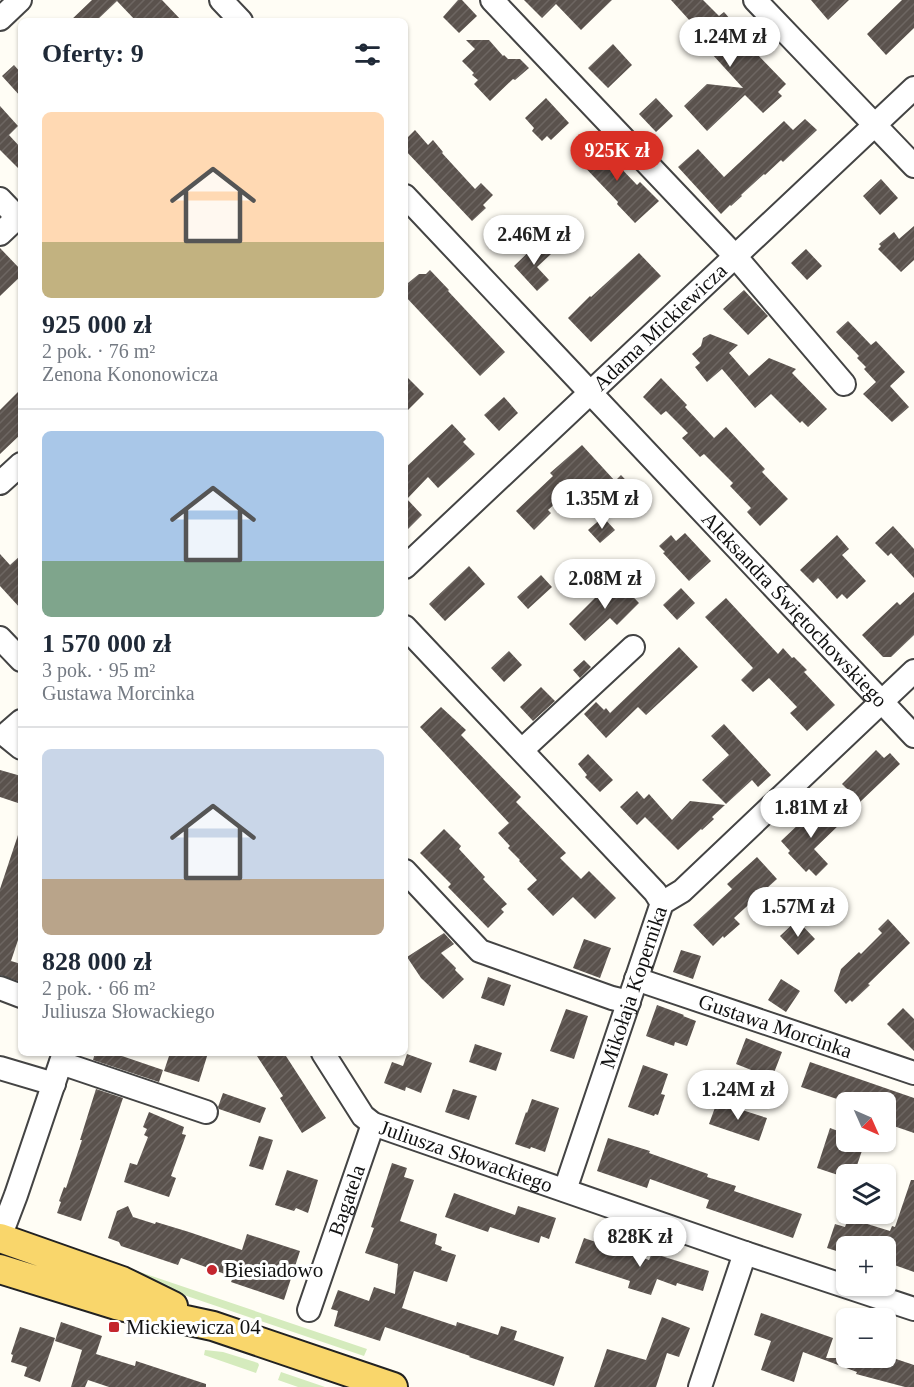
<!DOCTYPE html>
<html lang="pl">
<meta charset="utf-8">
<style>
body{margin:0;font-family:"Times New Roman",serif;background:#f2f2f3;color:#1f2937;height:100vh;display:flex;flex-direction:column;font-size:22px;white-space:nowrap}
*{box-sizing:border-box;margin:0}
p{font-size:20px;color:#747a83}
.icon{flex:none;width:33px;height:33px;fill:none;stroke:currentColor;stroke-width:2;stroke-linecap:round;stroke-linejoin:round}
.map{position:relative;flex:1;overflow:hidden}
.panel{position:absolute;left:18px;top:18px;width:390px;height:1038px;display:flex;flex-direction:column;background:#fff;border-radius:9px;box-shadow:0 2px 4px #0004}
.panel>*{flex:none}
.needle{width:39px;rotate:135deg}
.fabs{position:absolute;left:836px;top:1092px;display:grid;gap:12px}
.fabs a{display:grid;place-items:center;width:60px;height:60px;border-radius:9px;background:#fff;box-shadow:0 2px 4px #0004;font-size:30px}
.price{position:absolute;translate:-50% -51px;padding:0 14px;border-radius:21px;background:#fff;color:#222;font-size:20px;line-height:39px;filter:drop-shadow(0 2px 3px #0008)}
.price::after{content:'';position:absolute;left:50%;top:36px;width:18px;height:14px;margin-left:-9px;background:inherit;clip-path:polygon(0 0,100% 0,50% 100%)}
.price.on{background:#d93025;color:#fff}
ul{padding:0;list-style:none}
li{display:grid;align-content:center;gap:12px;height:318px;padding:0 24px}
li+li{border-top:2px solid #e0e1e3}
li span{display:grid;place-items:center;height:186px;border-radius:9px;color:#555}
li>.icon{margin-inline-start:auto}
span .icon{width:108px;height:108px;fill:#fffc;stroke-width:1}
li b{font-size:26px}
h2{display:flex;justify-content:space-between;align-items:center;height:72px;padding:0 24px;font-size:26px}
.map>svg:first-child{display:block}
</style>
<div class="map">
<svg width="914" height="1387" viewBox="0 0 914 1387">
<defs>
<pattern id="building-hatch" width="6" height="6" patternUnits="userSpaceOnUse" patternTransform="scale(1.5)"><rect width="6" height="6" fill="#5a524d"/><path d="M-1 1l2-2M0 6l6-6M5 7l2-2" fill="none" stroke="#6d6662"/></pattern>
</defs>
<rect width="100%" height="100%" fill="#fffdf5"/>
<path fill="#d5ebbd" d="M75,1250l292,99 -3,7 -292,-99z
M205,1350l18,2 35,11 1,2 -3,8 -52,-18z
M281,1372l44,15h-27l-20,-7z"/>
<path fill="url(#building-hatch)" d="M92,0h70l20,21h-46l-19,-20 -21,20h-26z
M458,0h4l15,16 -18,17 -16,-16z
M524,0h88l-31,30 -25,-26 -14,14z
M671,0h32l16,16 5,-4 32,37 -2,2 32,33 -8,8 4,4 -19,17 -18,-18 -38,36 -23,-25 23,-22 36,4 -31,-34 8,-8 -25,-27 -4,3z
M811,0h38l-21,20z
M902,0h12v28l-28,27 -19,-21z
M466,40h23l14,16 1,-1 4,4h12l9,9 -14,12 -2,-1 -23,22 -16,-17 4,-4 -6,-5 2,-2 -12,-12 13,-12z
M613,44l19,21 -24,23 -20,-20z
M14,65l7,8v24l-19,-21z
M546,98l23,25 -18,17 -4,-4 -5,5 -10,-10 2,-3 -9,-10z
M656,98l17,18 -17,16 -17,-18z
M0,106l18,20 -9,9 12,13v23l-21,-21z
M805,119l12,11 -34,32 -2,-2 -16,15 -1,-1 -23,21 1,1 -11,10 -1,-1 -9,9 -43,-47 20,-18 26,28 60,-56 9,9z
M415,130l13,15 5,-5 10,12 -1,1 33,36 6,-6 12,12 -10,10 3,3 -14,13 -67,-71v-10z
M594,140l43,45 3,-3 19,19 -24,22 -18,-19 1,-2 -42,-44z
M881,179l17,19 -18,17 -17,-19z
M914,226v34l-13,12 -23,-23 3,-3 -2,-2 15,-12 5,7z
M539,242l12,12 -14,13 12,13 -12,11 -23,-25z
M0,248l21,22v6l-21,20z
M806,249l16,17 -15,14 -16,-17z
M639,253l22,23 -70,66 -23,-24 22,-22 1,1z
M430,270l19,20 -1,1 57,61 -25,24 -75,-80v-2l3,-3v-8l11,-9h7z
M744,290l24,26 -20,19 -25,-26z
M848,321l23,24 5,-4 29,31 -15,14 19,21 -17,15 -29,-28 13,-12 -12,-13 2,-2 -9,-9 2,-2 -23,-24z
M710,334l28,11 -9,8 20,23 20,-18 27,11 -4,4 35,36 -19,18 -6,-6 -2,2 -29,-29 -16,14 -33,-39 -15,13 -12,-15 5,-4 -8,-9 9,-8 2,-8z
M405,375l19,19 -19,19z
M661,378l26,27 -2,2 29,31 12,-11 39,42 -3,3 26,27 -28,27 -13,-14 4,-4 -21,-22 3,-3 -29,-29 -4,3 -18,-19 6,-5 -22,-22 -5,4 -18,-18z
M21,389v45l-21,20v-44z
M504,397l14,16 -19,18 -15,-16z
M452,424l14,15 -3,3 12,12 -37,34 -10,-11 -21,22 15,16 -17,17v-64z
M582,445l33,36 6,-6 18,19 -17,16 -27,-30 -10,9 -6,-7 -31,28 3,3 -17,17 -18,-19 37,-35 -3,-3z
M603,517l12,13 -15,13 -12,-13z
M893,526l21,23v29l-23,-25 -3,3 -13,-13z
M685,533l26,28 -22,20 -26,-28 2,-1 -6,-6 12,-11 5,6z
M837,535l12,14 -7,6 24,26 -19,18 -5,-5 -5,5 -19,-21 -5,5 -13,-13z
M0,554l10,11 11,-10v54l-21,-23z
M469,566l16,18 -40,37 -16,-17z
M541,575l11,12 -24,22 -11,-12z
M615,578l24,25 -22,22 -7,-7 -25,23 -16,-17z
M681,588l14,15 -18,17 -14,-15z
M914,592v43l-23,22h-8l-21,-22 35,-33 3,3z
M726,598l52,56 5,-6 9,10 2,-1 13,13 -3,2 31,33 -28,26 -17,-18 7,-6 -28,-29 -16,14 -12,-12 12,-12 -48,-51z
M679,647l19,20 -52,48 -8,-8 -32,31 -22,-24 12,-12 8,8 2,-2 4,5z
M509,651l13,14 -18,17 -13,-14z
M584,660l7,7 -11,11 -7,-8z
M541,687l14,14 -22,20 -13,-14z
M441,707l25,23 -5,5 60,62 -5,5 50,51 -6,5 21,21 8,-8 27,27 -21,21 -22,-22 -20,19 -26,-27 10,-9 -18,-19 1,-1 -12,-12 2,-2 -12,-13 11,-10 -89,-96z
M724,724l47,51 -13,12 -6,-7 -26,24 -24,-24 27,-25 -18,-19z
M876,750l8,8 6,-5 10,11 -40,38 -18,-18z
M588,754l25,26 -13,12 -15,-15 2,-2 -9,-11z
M0,770l21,6v28l-21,-7z
M637,791l7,8 5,-5 23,26 18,-19 35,4 -13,12 2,2 -12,11 -1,-1 -23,21 -33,-33 -8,8 -17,-18z
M821,803l19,21 -26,25 14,15 -12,12 -7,-7 -3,3 -18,-19 2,-2 -9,-10z
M444,829l17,17 -2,3 26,28 -2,2 24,25 -6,5 3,3 -16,16 -40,-41 3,-3 -31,-31z
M18,835l3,1v95l-10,30 10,3v18l-21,-7v-86z
M757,857l20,22 -43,39 6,6 -16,14 -1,-2 -10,10 -20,-21 39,-36 -5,-5z
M888,919l22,24 -42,41 2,1 -18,17 -2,-2 -4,4 -12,-13 7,-22 18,-17 2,2 21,-21 -4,-4z
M797,920l18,19 -17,16 -18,-19z
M444,933l10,11 -13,9 15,15 -1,2 9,9 -21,20 -22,-21 -14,-21z
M584,939l27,9 -11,30 -27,-10z
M681,950l20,6 -8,23 -20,-7z
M488,977l23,8 -7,21 -23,-8z
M781,979l19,12 -14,21 -18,-12z
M657,1005l27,10 -1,1 13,5 -9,25 -12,-4 -1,4 -28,-10z
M903,1008l11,11v32l-27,-27z
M566,1009l22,7 -14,43 -24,-8z
M746,1038l36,14 -10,26 -36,-14z
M475,1044l27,9 -6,18 -27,-9z
M95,1053h28l-1,3 41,14 -4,12 -66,-22z
M170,1053h38l-9,29 -35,-11z
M255,1053h29l42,65 -24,15 -22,-35 3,-2z
M407,1054l25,9 -11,30 -15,-6 -1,4 -21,-8 8,-21 11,4z
M810,1062l104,36v35l-29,-10v-21h-39l-45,-15z
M643,1065l25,9 -7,20 4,1 -7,20 -3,-1 -1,2 -26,-9z
M96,1089l27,9 -42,123 -24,-8 4,-11 -2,-1 5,-14 2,1 16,-48h-2z
M453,1089l24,7 -8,24 -24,-8z
M223,1093l43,15 -6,15 -41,-14 -1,-2z
M532,1099l27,9 -14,44 -14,-5 -1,2 -15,-5 11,-32 1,1z
M717,1102l50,16 -8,23 -50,-17z
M149,1112l35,15 -2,7 4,1 -15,41 5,2 -7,19 -45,-15 6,-19 7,2 11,-28 -4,-2 3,-6 -4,-2z
M830,1128l16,6v8h19l-11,32 -16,1 -21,-7z
M259,1136l14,4 -10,30 -14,-4z
M608,1138l42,13 -1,2 59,21 -1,3 29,9 -2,5 68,23 -9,24 -87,-30 3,-8 -59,-21 -3,9 -50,-17z
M392,1163l15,5 -3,9 10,3 -14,41 37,13 -2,10 7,3 -1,3 15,5 -9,27 -33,-11 -12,37 54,18 1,-4 41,13 3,-9 16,5 -3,9 50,17 -10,29 -85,-29 1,-1 -85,-29 -5,14 -46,-15 4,-15 -7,-2 7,-19 31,11 5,-14 21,7 3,-30 -33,-11 9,-25 -3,-1z
M287,1170l31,10 -10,33 -12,-5 -2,3 -19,-6z
M911,1180h3v92l-28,-10 6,-16h-46v8l-19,-6 8,-24 10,3 3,-9 42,13 2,-5 3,1z
M454,1193l61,22 3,-9 38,12 -7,21 -8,-3 -2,7 -49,-16 -2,5 -43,-15z
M128,1206l5,11 22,7 1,-2 33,10 53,18 5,-16 53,17 -16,49 -53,-18 2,-5 -52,-19 -3,7 -57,-19 -2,-4 -11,-4 9,-27z
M584,1238l65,22 3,-7 57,18 -6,20 -26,-8 -1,3 -19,-7 -6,16 -23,-7 2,-7 -55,-18z
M761,1313l72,25 -7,20h67l21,7v22h-9l-49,-13 1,-2 -54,-20 -9,30 -33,-12 10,-29 -17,-6z
M662,1317l28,11 -11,29 -12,-4 -11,34h-62l13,-38 39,11z
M61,1322l41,14 -6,18 39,12 1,-5 70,23v3h-97l-21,-7 -3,7h-14l11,-37 -27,-9z
M20,1327l35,11 -15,44 -16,-6 3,-9 -16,-5 2,-7 -2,-1z"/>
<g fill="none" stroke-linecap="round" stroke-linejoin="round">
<g stroke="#444" stroke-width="26">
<g id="minor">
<path d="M221,0l20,21"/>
<path d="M492,0l243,256 109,128"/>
<path d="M755,0l159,166"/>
<path d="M0,19l20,-19"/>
<path id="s1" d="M405,196l509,540"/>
<path d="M0,199l21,22"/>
<path d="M0,234l18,-17"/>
<path d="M0,483l21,-19"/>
<path id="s2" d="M405,567l509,-479"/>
<path d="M405,627l250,265 7,11"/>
<path d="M0,638l21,22"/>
<path d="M21,721l-16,14 16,13"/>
<path d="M522,750l111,-103"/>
<path d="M405,871l75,80 132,47 17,4"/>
<path id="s3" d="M636,979l278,94"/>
<path d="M0,988l21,8"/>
<path id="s4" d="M323,1053l40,63 10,8 372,129 169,56"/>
<path d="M61,1063l145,49"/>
<path d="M0,1068l54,16"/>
<path id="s5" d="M565,1190l97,-287 20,-12 232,-220"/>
<path d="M0,1237l16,-42 48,-142"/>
<path id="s6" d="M309,1310l64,-186"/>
<path d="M700,1387l45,-134"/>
</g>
</g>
<g stroke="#222" stroke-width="32">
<path id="major" d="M0,1238l122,43 51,25
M0,1269l116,36 97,21 180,61"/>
</g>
<use href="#minor" stroke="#fff" stroke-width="22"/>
<use href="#major" stroke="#f9d66b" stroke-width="28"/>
</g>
<g fill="#c4262e" stroke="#fff" stroke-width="2">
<circle cx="212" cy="1270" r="6"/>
<rect x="108" y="1321" width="12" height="12" rx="3"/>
</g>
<g text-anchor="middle" stroke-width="6" stroke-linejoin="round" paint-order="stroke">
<g font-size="21" fill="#111" stroke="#fff">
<text dy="7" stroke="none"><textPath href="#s2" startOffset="350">Adama Mickiewicza</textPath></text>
<text dy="7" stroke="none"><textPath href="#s1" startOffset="568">Aleksandra Świętochowskiego</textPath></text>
<text dy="7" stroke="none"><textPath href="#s5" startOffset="214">Mikołaja Kopernika</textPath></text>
<text dy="7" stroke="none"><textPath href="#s3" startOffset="147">Gustawa Morcinka</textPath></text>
<text dy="7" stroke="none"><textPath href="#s4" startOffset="186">Juliusza Słowackiego</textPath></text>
<text dy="7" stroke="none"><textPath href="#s6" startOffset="116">Bagatela</textPath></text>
</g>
<g font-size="21" fill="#111" stroke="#fff" text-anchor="start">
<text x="224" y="1277">Biesiadowo</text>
<text x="126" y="1334">Mickiewicza 04</text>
</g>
</g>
</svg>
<div class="fabs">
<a><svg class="needle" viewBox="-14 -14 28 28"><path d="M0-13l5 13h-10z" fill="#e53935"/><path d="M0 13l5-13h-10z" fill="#747a83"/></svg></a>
<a><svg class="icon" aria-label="layers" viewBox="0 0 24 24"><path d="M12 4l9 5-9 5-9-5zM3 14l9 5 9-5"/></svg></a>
<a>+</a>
<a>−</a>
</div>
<b class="price" style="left:730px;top:68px">1.24M zł</b>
<b class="price on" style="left:617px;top:182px">925K zł</b>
<b class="price" style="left:534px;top:266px">2.46M zł</b>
<b class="price" style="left:602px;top:530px">1.35M zł</b>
<b class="price" style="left:605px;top:610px">2.08M zł</b>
<b class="price" style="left:811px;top:839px">1.81M zł</b>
<b class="price" style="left:798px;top:938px">1.57M zł</b>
<b class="price" style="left:738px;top:1121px">1.24M zł</b>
<b class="price" style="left:640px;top:1268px">828K zł</b>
<section class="panel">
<h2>Oferty: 9<svg class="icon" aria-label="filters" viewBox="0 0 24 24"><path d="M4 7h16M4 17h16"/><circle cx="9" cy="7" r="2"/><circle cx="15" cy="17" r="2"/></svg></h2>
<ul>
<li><span style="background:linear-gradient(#ffd9b3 70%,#c2b280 0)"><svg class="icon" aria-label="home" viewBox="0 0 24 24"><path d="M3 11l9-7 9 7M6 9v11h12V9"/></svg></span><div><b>925 000 zł</b><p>2 pok. · 76 m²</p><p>Zenona Kononowicza</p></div></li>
<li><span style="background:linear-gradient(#a9c7e8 70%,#7fa58c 0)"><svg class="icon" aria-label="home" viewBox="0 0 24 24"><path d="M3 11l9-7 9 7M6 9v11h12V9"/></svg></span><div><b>1 570 000 zł</b><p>3 pok. · 95 m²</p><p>Gustawa Morcinka</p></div></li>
<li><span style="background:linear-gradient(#c9d6e8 70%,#b9a48a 0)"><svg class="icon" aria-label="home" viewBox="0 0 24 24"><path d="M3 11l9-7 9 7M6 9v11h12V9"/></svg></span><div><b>828 000 zł</b><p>2 pok. · 66 m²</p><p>Juliusza Słowackiego</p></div></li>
</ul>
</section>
</div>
